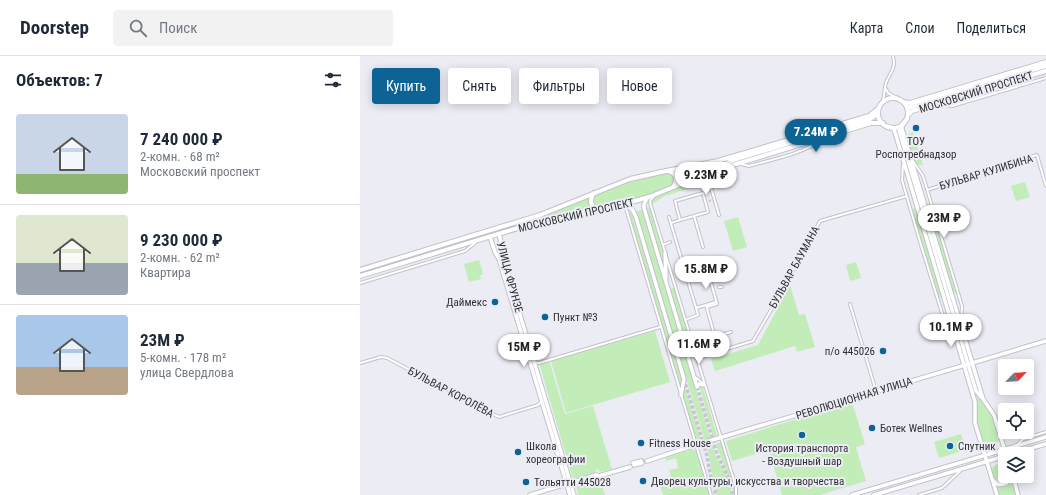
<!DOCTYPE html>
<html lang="ru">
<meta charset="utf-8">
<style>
body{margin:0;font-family:"Roboto Condensed",sans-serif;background:#f2f2f3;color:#1f2937;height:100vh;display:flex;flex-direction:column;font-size:15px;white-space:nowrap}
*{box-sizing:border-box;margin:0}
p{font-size:13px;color:#747a83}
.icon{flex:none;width:22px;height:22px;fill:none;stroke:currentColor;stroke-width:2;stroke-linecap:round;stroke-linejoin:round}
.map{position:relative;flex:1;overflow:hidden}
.side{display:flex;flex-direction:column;background:#fff;width:360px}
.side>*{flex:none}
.hud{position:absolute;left:12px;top:12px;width:380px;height:36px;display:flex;gap:8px}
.needle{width:26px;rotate:65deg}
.buttons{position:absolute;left:638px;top:303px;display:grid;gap:8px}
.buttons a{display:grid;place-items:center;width:36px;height:36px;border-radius:4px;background:#fff;box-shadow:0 2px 10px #0003;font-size:20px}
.price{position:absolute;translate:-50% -34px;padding:0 9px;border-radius:14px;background:#fff;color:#222;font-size:13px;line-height:26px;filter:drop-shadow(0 1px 2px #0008)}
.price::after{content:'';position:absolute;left:50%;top:24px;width:12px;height:9px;margin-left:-6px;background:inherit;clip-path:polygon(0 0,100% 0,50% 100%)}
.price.on{background:#0d6394;color:#fff}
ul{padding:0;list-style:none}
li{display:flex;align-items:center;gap:12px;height:100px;padding:0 16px}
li+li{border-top:1px solid #e0e1e3}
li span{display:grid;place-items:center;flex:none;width:112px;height:80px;border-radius:4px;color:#555}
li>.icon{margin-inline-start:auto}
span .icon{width:48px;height:48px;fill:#fffc;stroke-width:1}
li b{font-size:17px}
h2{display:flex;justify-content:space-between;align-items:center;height:48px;padding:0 16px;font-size:17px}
.chip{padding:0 14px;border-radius:4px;background:#fff;box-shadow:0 2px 10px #0003;font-size:14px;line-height:36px}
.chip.on{background:#0d6394;color:#fff}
header{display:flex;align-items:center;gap:24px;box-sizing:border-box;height:56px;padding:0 20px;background:#fff;border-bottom:1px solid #e0e1e3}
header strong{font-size:19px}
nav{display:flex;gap:22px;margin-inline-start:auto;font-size:14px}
.search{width:280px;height:36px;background:#f2f2f3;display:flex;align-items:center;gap:10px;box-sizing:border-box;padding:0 14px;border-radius:4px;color:#747a83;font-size:15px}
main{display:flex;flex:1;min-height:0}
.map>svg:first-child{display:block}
</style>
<header>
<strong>Doorstep</strong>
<div class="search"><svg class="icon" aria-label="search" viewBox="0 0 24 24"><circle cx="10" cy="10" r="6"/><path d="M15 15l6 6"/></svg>Поиск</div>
<nav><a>Карта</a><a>Слои</a><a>Поделиться</a></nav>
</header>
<main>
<section class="side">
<h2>Объектов: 7<svg class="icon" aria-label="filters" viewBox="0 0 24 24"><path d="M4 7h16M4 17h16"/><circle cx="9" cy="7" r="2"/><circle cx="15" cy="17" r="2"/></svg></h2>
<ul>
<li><span style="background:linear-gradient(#c9d6e8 75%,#8fb573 0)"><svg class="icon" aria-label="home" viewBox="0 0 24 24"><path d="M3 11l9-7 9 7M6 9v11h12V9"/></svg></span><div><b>7 240 000 ₽</b><p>2-комн. · 68 m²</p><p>Московский проспект</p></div></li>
<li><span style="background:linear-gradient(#dfe7d0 60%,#9aa5b1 0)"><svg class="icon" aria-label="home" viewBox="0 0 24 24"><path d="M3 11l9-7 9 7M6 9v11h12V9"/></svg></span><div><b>9 230 000 ₽</b><p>2-комн. · 62 m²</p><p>Квартира</p></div></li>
<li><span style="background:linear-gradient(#a9c7e8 65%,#b9a48a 0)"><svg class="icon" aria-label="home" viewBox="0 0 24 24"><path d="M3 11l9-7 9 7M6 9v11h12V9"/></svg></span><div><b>23M ₽</b><p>5-комн. · 178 m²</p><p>улица Свердлова</p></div></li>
</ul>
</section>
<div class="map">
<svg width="686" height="439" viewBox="0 0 686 439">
<rect width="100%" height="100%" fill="#ececf5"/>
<path fill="#c2edb8" d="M553,76l10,33h-6l-3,-4 -8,-25z
M355,109l1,2 -38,16 -3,-11z
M308,117h3l3,4v7l-32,13 -35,9c-6,1 -11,2 -14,-3l1,-6c11,-12 57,-20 74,-24z
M344,121l3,1 1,4 -43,14 -13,8v-5z
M665,126l5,15 -14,4 -5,-15z
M229,140v9l3,4 -90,22 -1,-2 41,-12z
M570,147l27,89 -4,2 -26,-87 1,-3z
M290,151l14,49 2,20 -20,-68z
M555,152l28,89 -4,1 -27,-89z
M282,154l40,134v2l-3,2 -2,-1 -41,-136z
M272,157l50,166 -2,10 -53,-175z
M378,161l9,30 -14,4 -9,-30z
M119,204l4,14 -3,1 1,4 -12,3 -5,-18z
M496,206l5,16 -11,3 -4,-16z
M430,229l9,30 6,-1 10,33 -18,5 -2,-6 -80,25 -4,-12 47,-14z
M315,231l20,70 -3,1 -3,-9h-2l-18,-60z
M295,275l15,51 -104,31 -15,-52z
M321,295l4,1 30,102 12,23 5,18h-15l-3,-12 -5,-28 -30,-101z
M189,304l16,54 28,-8 19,63 -12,3 -3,-3h-1v4l-21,6h-1l-2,-3 -33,-113z
M324,329l17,55 -3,1 -3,-3 -13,-43z
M339,329l4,1v2l14,47 -4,1z
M619,341l13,15 9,29 -17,5 -8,-26 1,-21z
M492,346l13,42 -9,3 10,34 -46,14h-38l-13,-45 -37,11 -6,-20z
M601,378l5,16 -27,8 -5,-16z
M361,386l14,44v9l-19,-51z
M333,393l3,2 13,44h-46l-4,-13 13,-3 -3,-9 9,-2 -2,-10 -10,3 -1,-4z
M645,407v13l5,1 -5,6c-11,1 -12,-5 -15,-14l7,-5z
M652,423l4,16h-18l-4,-11 15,-1z
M234,425l1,2h6l4,12h-27l-2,-9z"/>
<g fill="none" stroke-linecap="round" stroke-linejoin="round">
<path stroke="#c6c6ce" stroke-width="2" stroke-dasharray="2 1" stroke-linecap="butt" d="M349,145l3,-1"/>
<path stroke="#c6c6ce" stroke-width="3.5" stroke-dasharray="3.5 2" stroke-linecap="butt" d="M324,323l23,77 5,27 4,12
M337,331l20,67 11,23 5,18
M281,405l5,-2"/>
<g stroke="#c1c1c9" stroke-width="4">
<path id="minor" d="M526,33l2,4 11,6
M522,46c3,-5 2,-10 3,-15 2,-13 12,-16 8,-31
M579,48l13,2 94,-28
M553,105l10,15 39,130 -1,16
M381,108l8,2c25,-7 53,-12 74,-27
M543,109l-1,15 19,65 21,68 9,12
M347,118l12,41
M567,134l110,-35 9,31
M343,137l5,19 -28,8 -5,-19z
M294,140l-4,5 1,5 14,46
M265,149l86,290
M334,160l9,31
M309,161l27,91
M311,167l9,-3
M303,189l7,-3
M306,200l70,231v8
M0,227l105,-32 10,-8
M359,231h3
M490,248l26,87
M346,249l9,32 16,-5
M347,251l10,-3 -9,-32
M325,264l13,-5 -2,-7 20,-6
M337,302l56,-17 34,-59 33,-61 87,-25
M174,306l5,1 121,-36
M0,307l21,-6 6,1 112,59 39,-12 3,-3
M335,321l9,7
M658,388l5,-5 23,-7
M559,439l23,-7 18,-17"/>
</g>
<g stroke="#c1c1c9" stroke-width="5.5">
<path id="secondary" d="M545,65l-3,5v3l81,270 11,16 12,39
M542,68l-3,6 77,261 5,6
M527,70l6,2 2,4 80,270v21l22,72
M288,141l-4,7v4l53,179 2,-3 5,1
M264,148l8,5 4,8 48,162 -3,16
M139,178l4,16v8l71,237
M130,181l5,15 4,7 71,236
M305,197l1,25
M359,382l327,-97
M651,398l35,-10
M287,405l51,-17
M273,407l8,-2
M274,409l8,-2
M653,420l5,19
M633,424l4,4c7,2 12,-1 14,-8
M170,439l66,-20 3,1 31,-9
M492,439l194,-58
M514,439l131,-39"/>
</g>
<g stroke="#c1c1c9" stroke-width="6">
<path id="primary" d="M518 57a15 15 0 1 1 30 0a15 15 0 1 1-30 0Z
M543,46l7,1 136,-41
M547,52l139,-42
M548,59l4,-4 134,-40
M364,109l9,-5 137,-41 8,-5
M308,115c9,2 10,10 5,16
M234,137c-5,6 -4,13 4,17
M0,214l180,-55 90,-36 36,-8 52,-10 151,-45 10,-8
M0,220l181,-55 83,-17 25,-7 71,-29 13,-3 138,-42h12"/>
</g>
<use href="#minor" stroke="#fff" stroke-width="2"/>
<use href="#secondary" stroke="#fff" stroke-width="3.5"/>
<use href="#primary" stroke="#fff" stroke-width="4"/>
<g stroke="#c1c1c9" stroke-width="5.5" stroke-linecap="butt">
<path id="secondary-bridge" d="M338,388l21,-6"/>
</g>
<use href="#secondary-bridge" stroke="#fff" stroke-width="3.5"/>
</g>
<g fill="#0d6394" stroke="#ececf5" stroke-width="1.5">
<circle cx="556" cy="72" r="4"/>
<circle cx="135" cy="246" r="4"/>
<circle cx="185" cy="261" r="4"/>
<circle cx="523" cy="295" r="4"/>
<circle cx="512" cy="372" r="4"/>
<circle cx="442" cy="379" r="4"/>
<circle cx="281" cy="387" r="4"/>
<circle cx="590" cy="390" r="4"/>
<circle cx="158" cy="396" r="4"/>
<circle cx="283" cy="425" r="4"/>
<circle cx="166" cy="426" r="4"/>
</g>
<g text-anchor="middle" stroke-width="4" stroke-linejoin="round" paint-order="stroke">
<g font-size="11" fill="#303033" stroke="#ececf5">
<text transform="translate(616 36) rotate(-17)" y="4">МОСКОВСКИЙ ПРОСПЕКТ</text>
<text transform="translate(626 116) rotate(-17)" y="4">БУЛЬВАР КУЛИБИНА</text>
<text transform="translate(216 159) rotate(-13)" y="4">МОСКОВСКИЙ ПРОСПЕКТ</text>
<text transform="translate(434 211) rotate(-61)" y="4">БУЛЬВАР БАУМАНА</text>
<text transform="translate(150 221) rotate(75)" y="4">УЛИЦА ФРУНЗЕ</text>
<text transform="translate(91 336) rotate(28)" y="4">БУЛЬВАР КОРОЛЁВА</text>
<text transform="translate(494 342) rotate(-17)" y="4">РЕВОЛЮЦИОННАЯ УЛИЦА</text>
</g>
<g font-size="11" fill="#303033" stroke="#ececf5" text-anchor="start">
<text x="556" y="89" text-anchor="middle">ТОУ<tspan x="556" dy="13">Роспотребнадзор</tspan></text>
<text x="127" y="250" text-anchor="end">Даймекс</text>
<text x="193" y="265">Пункт №3</text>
<text x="515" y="299" text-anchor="end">п/о 445026</text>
<text x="520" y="376">Ботек Wellnes</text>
<text x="289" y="391">Fitness House</text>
<text x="166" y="394">Школа<tspan x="166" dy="13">хореографии</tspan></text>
<text x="598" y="394">Спутник</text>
<text x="442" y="396" text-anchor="middle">История транспорта<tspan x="442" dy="13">- Воздушный шар</tspan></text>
<text x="291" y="429">Дворец культуры, искусства и творчества</text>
<text x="174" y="430">Тольятти 445028</text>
</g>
</g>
</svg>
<div class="buttons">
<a><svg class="needle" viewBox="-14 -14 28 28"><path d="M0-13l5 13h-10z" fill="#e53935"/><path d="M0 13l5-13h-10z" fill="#747a83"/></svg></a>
<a><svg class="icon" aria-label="locate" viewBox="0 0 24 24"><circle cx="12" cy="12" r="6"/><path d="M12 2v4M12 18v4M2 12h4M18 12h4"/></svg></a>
<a><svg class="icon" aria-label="layers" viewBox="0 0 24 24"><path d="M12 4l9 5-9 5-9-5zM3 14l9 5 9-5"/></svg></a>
</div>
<b class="price on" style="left:456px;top:97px">7.24M ₽</b>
<b class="price" style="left:346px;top:140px">9.23M ₽</b>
<b class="price" style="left:584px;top:183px">23M ₽</b>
<b class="price" style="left:346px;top:234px">15.8M ₽</b>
<b class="price" style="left:591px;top:292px">10.1M ₽</b>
<b class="price" style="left:339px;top:309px">11.6M ₽</b>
<b class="price" style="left:164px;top:312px">15M ₽</b>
<div class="hud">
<a class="chip on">Купить</a>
<a class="chip">Снять</a>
<a class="chip">Фильтры</a>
<a class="chip">Новое</a>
</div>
</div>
</main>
